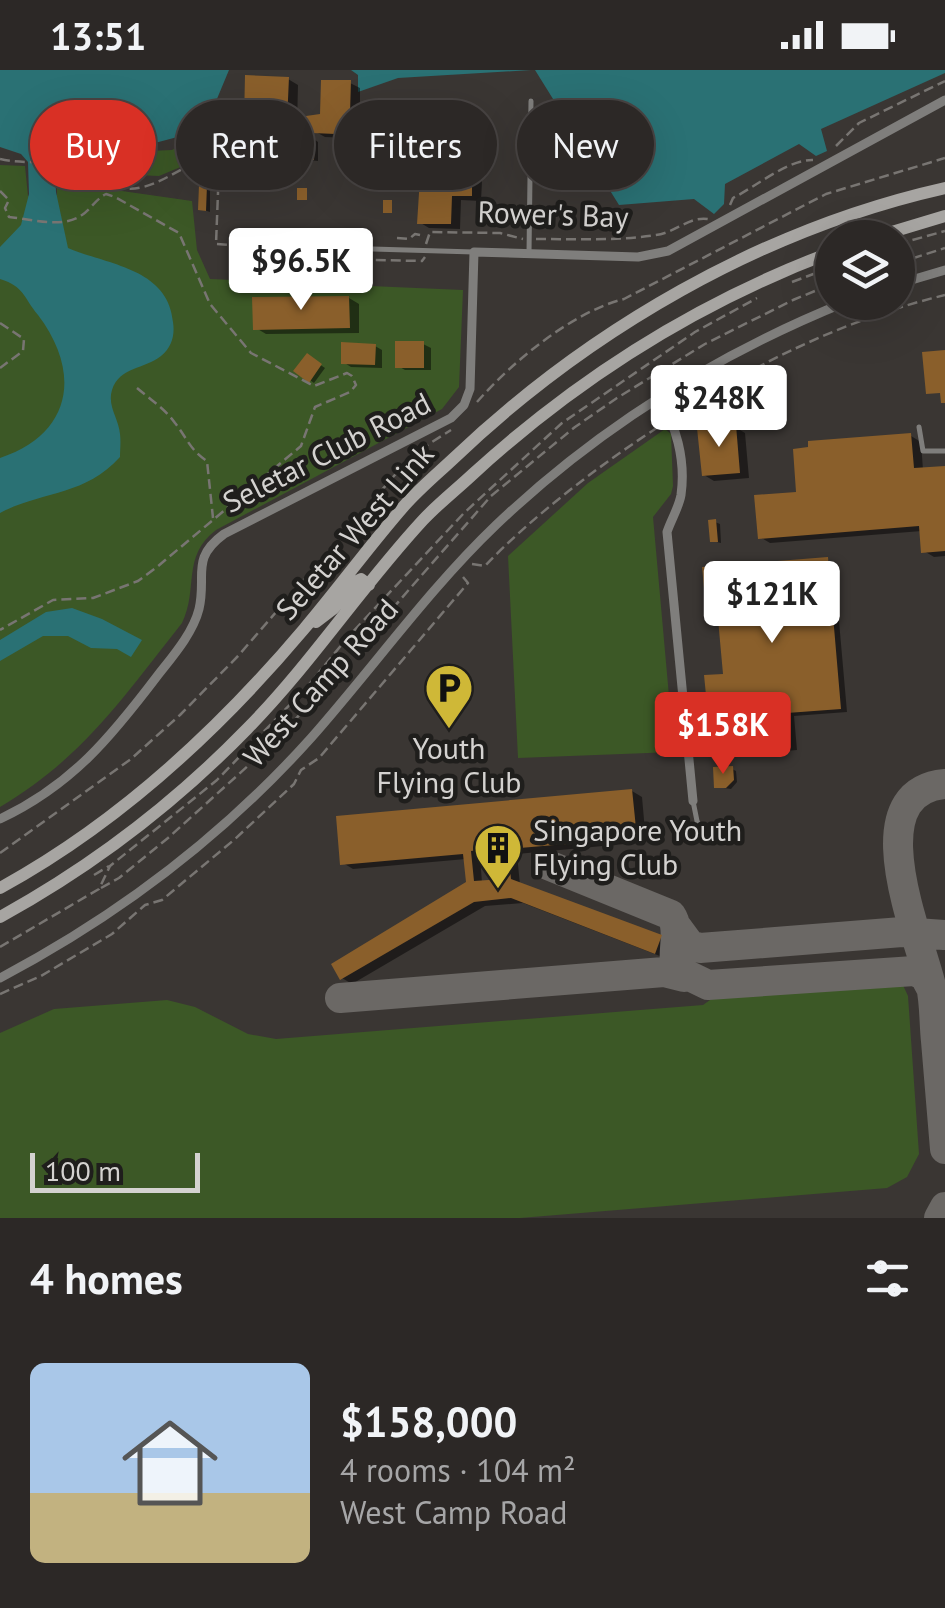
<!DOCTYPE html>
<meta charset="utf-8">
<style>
body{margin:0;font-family:"PT Sans",sans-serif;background:#383432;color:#f1f3f6;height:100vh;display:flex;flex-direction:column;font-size:38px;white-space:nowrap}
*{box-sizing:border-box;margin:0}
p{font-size:32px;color:#a6a6a7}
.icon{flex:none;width:55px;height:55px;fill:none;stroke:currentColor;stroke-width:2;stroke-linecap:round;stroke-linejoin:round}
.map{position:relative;height:1148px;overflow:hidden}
.sheet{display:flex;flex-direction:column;background:#2c2826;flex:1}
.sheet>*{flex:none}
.hud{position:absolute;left:30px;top:30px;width:885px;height:90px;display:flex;gap:20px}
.fabs{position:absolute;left:815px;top:150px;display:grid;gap:20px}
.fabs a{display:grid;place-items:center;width:100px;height:100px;border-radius:50%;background:#2c2826;box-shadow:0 10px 40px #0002,0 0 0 2px #484443;font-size:50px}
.scale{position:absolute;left:30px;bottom:25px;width:170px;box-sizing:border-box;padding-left:10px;border:5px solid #d4d2d0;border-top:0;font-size:28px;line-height:35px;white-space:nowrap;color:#d4d2d0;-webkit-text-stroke:8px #1f1e1c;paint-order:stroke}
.price{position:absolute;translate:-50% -85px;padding:0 22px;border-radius:10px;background:#fff;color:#222;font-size:32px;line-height:65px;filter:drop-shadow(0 2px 5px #0008)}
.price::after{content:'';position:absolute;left:50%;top:60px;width:30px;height:22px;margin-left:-15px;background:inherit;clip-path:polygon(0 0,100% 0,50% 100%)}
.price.active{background:#d93025;color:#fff}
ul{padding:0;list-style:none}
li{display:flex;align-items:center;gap:30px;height:250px;padding:0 30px}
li+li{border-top:2px solid #484443}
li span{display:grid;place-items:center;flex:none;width:280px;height:200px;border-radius:15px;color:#555}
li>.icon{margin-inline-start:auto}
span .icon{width:120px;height:120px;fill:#fffc;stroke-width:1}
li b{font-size:42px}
h2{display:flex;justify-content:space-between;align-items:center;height:120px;padding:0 30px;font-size:42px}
.tag{padding:0 35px;border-radius:45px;background:#2c2826;box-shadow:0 10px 40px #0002,0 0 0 2px #484443;font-size:35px;line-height:90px}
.tag.active{background:#d93025;color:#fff}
.status{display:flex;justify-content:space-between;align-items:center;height:70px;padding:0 50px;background:#2c2826;direction:ltr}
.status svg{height:28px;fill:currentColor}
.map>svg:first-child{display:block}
</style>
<div class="status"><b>13:51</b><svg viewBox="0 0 49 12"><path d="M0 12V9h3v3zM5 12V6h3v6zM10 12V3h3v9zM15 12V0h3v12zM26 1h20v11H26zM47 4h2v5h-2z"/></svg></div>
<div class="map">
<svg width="945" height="1148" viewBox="0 0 945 1148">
<rect width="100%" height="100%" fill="#3a3633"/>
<path fill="#3c5826" d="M227,46l-1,32 -67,28 -49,-2 40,-23 22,-1 29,-15z
M0,95l25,1 3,30 29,-1v-25h21l23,18 91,13 5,49 13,29 253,11 -4,97 -17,22 -226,121c-35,27 -17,58 -34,93 -58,73 -99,135 -182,184z
M665,359l6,5 2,52 -2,8 -18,23 21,235 -156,6 -10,-202 80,-73z
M893,910l9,3 6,13 11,158 -12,23 -20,11 -367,30h-520v-185l54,-24 113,-9 28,7 53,27 28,5 427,-34 14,-10z"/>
<path fill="#2a7174" d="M0,0h229l-25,60 -53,14 -32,21 -65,-15 2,42 12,56c40,17 100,20 105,74 2,13 -1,25 -12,34 -16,13 -42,11 -49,34 -5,16 7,29 8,44 1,8 0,16 0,23 -37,40 -76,33 -120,56v-55c72,-24 82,-85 38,-143 -15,-18 -13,-28 -38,-36v-32l21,-22 8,-31 -1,-32 -7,-8 -21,-7z
M351,0h180l-133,8 -40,14v-17z
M535,0h410v3l-124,56 6,22 -11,5 -17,-12 -74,40 -1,20 -10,10 -20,-15 -75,6z
M72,538l30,11 40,21 -11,17 -14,-8 -26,-1 -23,-12h-25l-43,25v-21l46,-28z"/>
<path fill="#0007" fill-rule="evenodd" d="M288,9l10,6 -1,41 -27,-1 21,15 -1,12h-36l-8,-4 15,-21 -14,-8z
M350,13l10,5v30l13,7 3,10 -5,4 -46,-2 -18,-10 16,-11z
M437,62l4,2 1,20 -14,-3z
M314,69l4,3v19l-11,-1 -4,-2z
M455,95l10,6v4l17,6 -1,20 -20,-1 -1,29 -31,-1 -10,-6z
M206,117l4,3v22l-9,-3z
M349,228l10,6v29l-93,1 -10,-6z
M423,274l8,4v22h-26l-7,-4z
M375,276l7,4v18l-31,-1 -8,-5z
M307,286l18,12 -11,15 -17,-12z
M735,357l10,6 4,45 -35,3 -10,-6z
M911,366l10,6 2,28 22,-2v88l-11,1 -10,-6 -2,-20 -152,12 -10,-6 39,-43z
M715,452l5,2 1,19 -9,-2z
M827,490l7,4 13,148 -53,4 3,34 -34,3 -7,-5 -2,-24 -27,2 1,11 -9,1 -7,-4 13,-58 -4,-54 -12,-4z
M732,699l4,2 1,11 -6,7 -15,-2z
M632,721l10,6 4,45 -129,12 3,31 141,52 10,5 -6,16 -142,-55 -38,3 -133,78 -10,-6 126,-94 -2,-25 -113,10 -10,-6zM503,783l3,28 -24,2 -2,-28z"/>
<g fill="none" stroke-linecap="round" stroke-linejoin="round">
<path stroke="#6b6865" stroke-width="30" d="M945,714c-90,8 -25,154 -14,202 4,18 3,37 5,55 3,36 6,72 9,108
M548,795l123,50c11,16 -1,37 6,55l31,15 206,-14 10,4 7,13
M676,856l14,19 10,3 202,-16 42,3
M340,928l324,-26 20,5
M939,1148l6,-11"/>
</g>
<path fill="#8a5f2b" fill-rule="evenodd" d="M245,5l44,2 -2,45 -43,-1z
M321,10h30l-1,34h10l7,5 1,7 -3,6 -5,3 -48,-2 -7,-5 1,-12 14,-2z
M244,55h30v8h10v16h-40z
M427,59h10l2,24h-14z
M301,66l14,1 -1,23 -14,-1z
M421,92l35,1 -1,9 17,1v23h-20l-1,28h-34z
M199,115h8l-1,26 -8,-1z
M297,118h10v12h-10z
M383,130h9v13h-9z
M254,191h20v10h-21z
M349,226l1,32 -97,2 -1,-33z
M395,271h29v27h-29z
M341,272l35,2 -1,21 -34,-1z
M945,280v53h-4l-1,-10 -14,1 -4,-42z
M307,283l15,11 -13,19 -16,-12z
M736,355l4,48 -38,3 -5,-48z
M911,363l3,35 31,-2v85l-24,2 -2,-27 -161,13 -4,-44 42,-3 -3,-43 15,-2v-6z
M716,449l2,23h-8l-2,-22z
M828,487l13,152 -54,4 3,34 -37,3 -2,-29 -30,2 1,11 -12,1 -6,-60 19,-1 -5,-55 -11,1 -5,-53z
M733,696l1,14 -8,8h-12l-1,-21z
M632,719l5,49 -129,11 3,30 151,56 -7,19 -144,-56 -37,4 -134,78 -9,-16 135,-82 -3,-28 -123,11 -4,-49zM500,778l3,31 -29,2 -3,-30z"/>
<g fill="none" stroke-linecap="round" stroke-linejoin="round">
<path stroke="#787572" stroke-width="2.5" stroke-dasharray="10 5" stroke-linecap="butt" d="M836,76l23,-23 86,-42
M0,89c25,6 54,0 78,9 23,9 37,26 65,19 25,-6 47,-27 71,-30l5,10 -3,77 17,1
M0,121l9,9 -4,8 4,9c22,2 53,12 73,-2 9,-6 14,-16 24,-21l9,3 64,36 31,71 41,49 63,33 33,-13 5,3 4,9 -6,7 -35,15 -14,39 -144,121 -19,14 -45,17 -40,2 -53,30
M730,135l3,-7c22,-11 56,-39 80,-38
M397,168l12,1 6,-5 10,2
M536,169c40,0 80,2 120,-4 19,-2 33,-19 52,-16
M426,174l4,-12 70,1 23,6
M898,174l47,-13
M245,184l31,2v18l4,1 1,-17 141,3 3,-4
M898,193l47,-15
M792,212l40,-15
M0,253l24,16 -1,12 -23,17
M137,318c13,11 28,21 38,35 12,15 15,27 32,38l6,57
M477,332c35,-40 95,-90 147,-103l202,-105 119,-36
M678,344c82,-53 172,-96 267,-119
M472,494l13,2c46,-49 121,-106 178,-142
M0,783l131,-94 49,-44 58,-59 175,-202 38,-24
M94,805l15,-9
M101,818l18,-10 49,-40 112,-101 211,-241 84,-69 42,-29 88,-54 88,-44 39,-16
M0,877l99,-58 11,-23 107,-86 89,-92 42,-51 116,-124 98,-90 133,-91 62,-34
M0,924l41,-18 71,-42 33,-29 17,-5 73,-61 59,-55 7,-14 18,-12 149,-175 -5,-6"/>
<path stroke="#7f7e7c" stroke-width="5" d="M240,175l234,7
M529,183l2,-152
M919,357l4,24h22
M693,731l4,20 11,19"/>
<path stroke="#7f7e7c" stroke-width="9" d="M898,214l47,-14
M658,326c18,28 28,64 23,99 -2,12 -10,25 -14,37l26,269
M0,749c72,-34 111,-82 158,-144 15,-19 35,-42 41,-66 8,-34 -9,-50 25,-75l227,-116 13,-13 6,-16 4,-137 164,5 30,-6 277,-151
M0,908c116,-61 223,-142 311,-240 62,-70 117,-148 185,-213 102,-97 219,-170 350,-223"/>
<path stroke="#a7a5a2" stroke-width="12" d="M872,168l73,-22
M316,552l17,-13 24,-28 4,-2 8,6
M0,818c117,-64 218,-157 304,-259 34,-40 65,-83 100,-123 15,-17 33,-32 49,-47 135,-129 309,-230 492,-271
M0,847c91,-50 174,-113 247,-188 64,-65 114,-142 176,-209 15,-16 34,-31 50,-46 106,-97 226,-172 359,-222"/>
</g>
<defs>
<g id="parking-pin" transform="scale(2.5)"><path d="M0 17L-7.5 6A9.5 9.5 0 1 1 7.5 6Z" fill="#cfb837" stroke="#1f1e1c"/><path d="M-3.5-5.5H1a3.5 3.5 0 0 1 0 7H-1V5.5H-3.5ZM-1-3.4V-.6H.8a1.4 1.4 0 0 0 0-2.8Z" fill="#111"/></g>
<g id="building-pin" transform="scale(2.5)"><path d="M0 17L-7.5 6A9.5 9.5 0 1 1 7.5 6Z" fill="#cfb837" stroke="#1f1e1c"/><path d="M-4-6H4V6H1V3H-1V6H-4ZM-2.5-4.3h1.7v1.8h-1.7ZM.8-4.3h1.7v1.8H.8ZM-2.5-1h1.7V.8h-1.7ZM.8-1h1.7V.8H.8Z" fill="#111"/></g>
</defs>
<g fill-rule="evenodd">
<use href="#parking-pin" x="449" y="618"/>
<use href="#building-pin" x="498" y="778"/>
</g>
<g text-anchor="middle" stroke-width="9" stroke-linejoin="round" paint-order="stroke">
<g font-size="30" fill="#d4d2d0" stroke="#1f1e1c">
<text transform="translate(553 145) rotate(2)" y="10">Rower's Bay</text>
<text transform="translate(327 383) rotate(-27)" y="10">Seletar Club Road</text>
<text transform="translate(355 462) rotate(-49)" y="10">Seletar West Link</text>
<text transform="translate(321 613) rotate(-48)" y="10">West Camp Road</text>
</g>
<g font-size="30" fill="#d4d2d0" stroke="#1f1e1c">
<text x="449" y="689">Youth<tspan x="449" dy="34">Flying Club</tspan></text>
<text x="533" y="771" text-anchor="start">Singapore Youth<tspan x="533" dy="34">Flying Club</tspan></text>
</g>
</g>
</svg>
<div class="fabs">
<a><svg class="icon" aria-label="layers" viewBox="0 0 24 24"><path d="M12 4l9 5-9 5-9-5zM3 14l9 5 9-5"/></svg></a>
</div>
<div class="scale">100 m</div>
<b class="price" style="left:301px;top:243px">$96.5K</b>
<b class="price" style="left:719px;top:380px">$248K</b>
<b class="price" style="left:772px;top:576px">$121K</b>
<b class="price active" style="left:723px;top:707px">$158K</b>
<div class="hud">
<a class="tag active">Buy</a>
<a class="tag">Rent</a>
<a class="tag">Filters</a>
<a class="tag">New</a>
</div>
</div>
<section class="sheet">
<h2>4 homes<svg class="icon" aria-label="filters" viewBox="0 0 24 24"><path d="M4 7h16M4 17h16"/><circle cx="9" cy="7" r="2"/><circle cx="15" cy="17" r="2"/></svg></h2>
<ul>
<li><span style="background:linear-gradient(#a9c7e8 65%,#c2b280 0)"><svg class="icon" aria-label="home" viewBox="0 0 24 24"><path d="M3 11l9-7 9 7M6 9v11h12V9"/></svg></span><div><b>$158,000</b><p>4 rooms · 104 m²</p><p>West Camp Road</p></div></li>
</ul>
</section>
